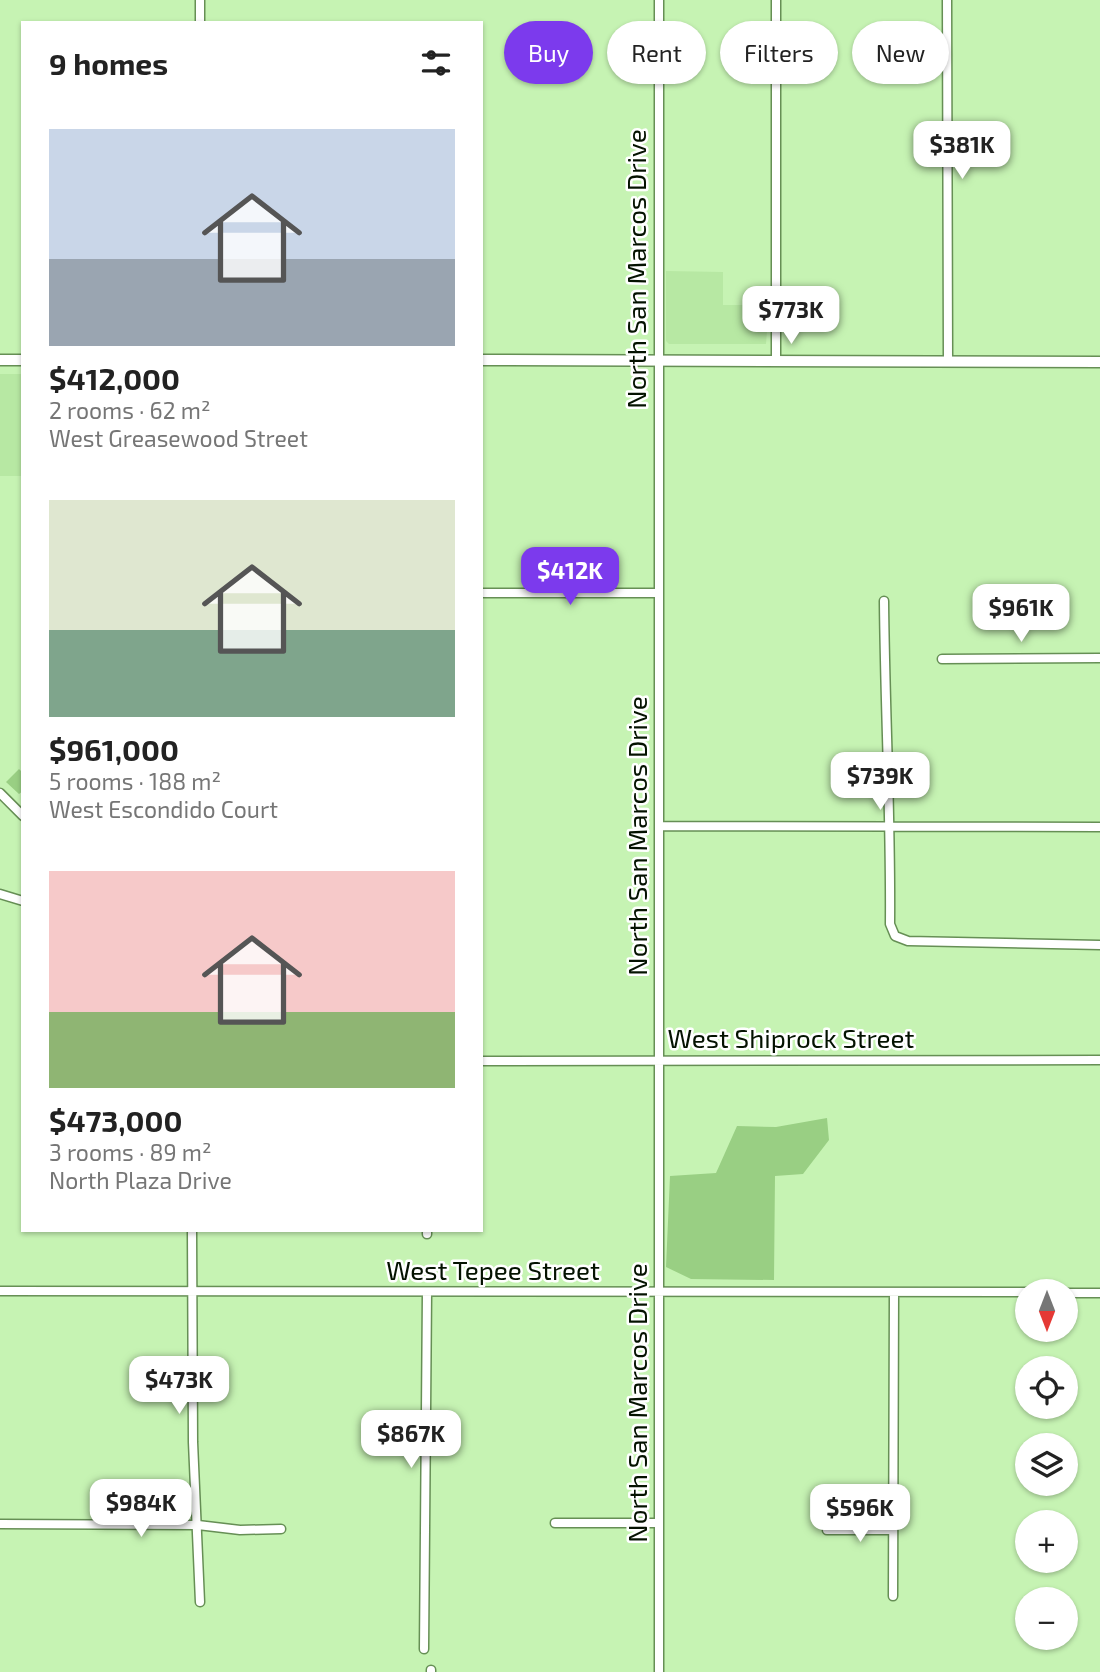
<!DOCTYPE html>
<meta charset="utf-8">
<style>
body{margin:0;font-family:"Exo 2",sans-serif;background:#f2f2f2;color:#222;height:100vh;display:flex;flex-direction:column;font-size:26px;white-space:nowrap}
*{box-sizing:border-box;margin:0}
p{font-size:23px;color:#767676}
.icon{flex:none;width:38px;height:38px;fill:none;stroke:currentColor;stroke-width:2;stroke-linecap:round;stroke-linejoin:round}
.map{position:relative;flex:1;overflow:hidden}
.details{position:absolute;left:21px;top:21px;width:462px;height:1211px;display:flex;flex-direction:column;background:#fff;border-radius:0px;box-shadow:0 2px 5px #0004}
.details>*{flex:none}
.guide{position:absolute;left:504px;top:21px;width:490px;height:63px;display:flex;gap:14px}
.needle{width:46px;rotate:180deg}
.fabs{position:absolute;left:1015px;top:1279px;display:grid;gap:14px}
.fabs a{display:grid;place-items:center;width:63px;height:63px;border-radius:50%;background:#fff;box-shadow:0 2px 5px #0004;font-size:35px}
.price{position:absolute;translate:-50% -60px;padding:0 16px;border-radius:14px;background:#fff;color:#222;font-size:23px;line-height:46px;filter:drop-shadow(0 2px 4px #0008)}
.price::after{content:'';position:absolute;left:50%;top:42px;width:21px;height:16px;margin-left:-10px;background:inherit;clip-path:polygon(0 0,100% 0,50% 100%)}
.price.current{background:#7c3aed;color:#fff}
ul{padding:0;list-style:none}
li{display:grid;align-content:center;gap:14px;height:371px;padding:0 28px}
li span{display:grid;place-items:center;height:217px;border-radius:0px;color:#555}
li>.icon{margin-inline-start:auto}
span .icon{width:126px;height:126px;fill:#fffc;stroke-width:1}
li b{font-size:30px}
h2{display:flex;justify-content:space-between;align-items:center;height:84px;padding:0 28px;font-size:30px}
.chip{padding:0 24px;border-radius:32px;background:#fff;box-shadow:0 2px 5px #0004;font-size:24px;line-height:63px}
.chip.current{background:#7c3aed;color:#fff}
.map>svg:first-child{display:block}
</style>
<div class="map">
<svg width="1100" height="1672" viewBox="0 0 1100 1672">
<rect width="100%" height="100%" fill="#c6f3b3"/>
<path fill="#b7e8a3" d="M666,271l57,1v33h46l-3,39h-97l-3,-3z
M0,374h23v102h-23z"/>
<path fill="#99cf83" d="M19,769l4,4v18l-4,3 -13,-12z
M827,1118l2,22 -26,34 -28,2 -1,104 -83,-1 -25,-12 4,-91 46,-3 21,-47 39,1z"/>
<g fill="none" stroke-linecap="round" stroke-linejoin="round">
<g stroke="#668f55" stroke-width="11">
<path id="minor" d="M200,0v23
M659,0v1672
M947,0l1,361
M776,361v-361
M481,593h177
M884,601c1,108 7,215 6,323l5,12 13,5 192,4
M942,659l158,-1
M0,793l23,23
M659,826l441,1
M0,894l23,7
M481,1061l619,-1
M192,1230l1,212 7,160
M427,1230v4
M0,1291l1027,1
M1066,1293h34
M555,1523h104
M0,1524l198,1 42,5 41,-1
M827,1530h66
M893,1596l1,-304
M424,1649l3,-357
M431,1672v-2"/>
</g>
<g stroke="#668f55" stroke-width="13">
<path id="major" d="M0,360h23
M481,360l619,2"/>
</g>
<use href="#minor" stroke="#fff" stroke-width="8"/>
<use href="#major" stroke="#fff" stroke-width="10"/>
</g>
<g text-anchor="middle" stroke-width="5" stroke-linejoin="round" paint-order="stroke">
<g font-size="26" fill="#041200" stroke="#fff">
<text transform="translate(637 269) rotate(-90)" y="9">North San Marcos Drive</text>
<text transform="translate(638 836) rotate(-90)" y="9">North San Marcos Drive</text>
<text x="791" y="1048">West Shiprock Street</text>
<text x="493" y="1280">West Tepee Street</text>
<text transform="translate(638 1403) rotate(-90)" y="9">North San Marcos Drive</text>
</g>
</g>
</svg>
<div class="fabs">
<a><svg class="needle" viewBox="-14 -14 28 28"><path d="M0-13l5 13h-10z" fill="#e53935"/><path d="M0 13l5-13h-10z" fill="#767676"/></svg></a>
<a><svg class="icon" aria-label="locate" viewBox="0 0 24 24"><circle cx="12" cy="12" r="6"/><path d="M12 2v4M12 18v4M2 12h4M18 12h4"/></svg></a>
<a><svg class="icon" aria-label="layers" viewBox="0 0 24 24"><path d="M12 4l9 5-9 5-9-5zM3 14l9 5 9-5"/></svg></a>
<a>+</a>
<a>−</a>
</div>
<b class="price" style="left:962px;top:181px">$381K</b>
<b class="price" style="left:791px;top:346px">$773K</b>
<b class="price current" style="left:570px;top:607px">$412K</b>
<b class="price" style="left:1021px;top:644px">$961K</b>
<b class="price" style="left:880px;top:812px">$739K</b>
<b class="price" style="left:179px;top:1416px">$473K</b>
<b class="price" style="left:411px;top:1470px">$867K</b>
<b class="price" style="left:141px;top:1539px">$984K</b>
<b class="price" style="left:860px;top:1544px">$596K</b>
<div class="guide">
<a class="chip current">Buy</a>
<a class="chip">Rent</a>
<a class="chip">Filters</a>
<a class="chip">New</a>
</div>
<section class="details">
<h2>9 homes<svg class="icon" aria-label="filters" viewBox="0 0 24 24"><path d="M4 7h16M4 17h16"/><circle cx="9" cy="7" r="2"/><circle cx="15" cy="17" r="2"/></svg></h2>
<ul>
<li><span style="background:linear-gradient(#c9d6e8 60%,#9aa5b1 0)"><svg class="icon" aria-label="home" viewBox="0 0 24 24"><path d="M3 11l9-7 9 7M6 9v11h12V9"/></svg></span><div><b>$412,000</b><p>2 rooms · 62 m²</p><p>West Greasewood Street</p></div></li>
<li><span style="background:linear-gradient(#dfe7d0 60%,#7fa58c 0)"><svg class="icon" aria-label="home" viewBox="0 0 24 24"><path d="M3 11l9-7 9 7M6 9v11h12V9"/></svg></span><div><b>$961,000</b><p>5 rooms · 188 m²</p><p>West Escondido Court</p></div></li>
<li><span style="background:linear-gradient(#f6c9c9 65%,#8fb573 0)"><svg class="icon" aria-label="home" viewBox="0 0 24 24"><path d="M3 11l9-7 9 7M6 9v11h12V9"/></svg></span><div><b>$473,000</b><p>3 rooms · 89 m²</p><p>North Plaza Drive</p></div></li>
</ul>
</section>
</div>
